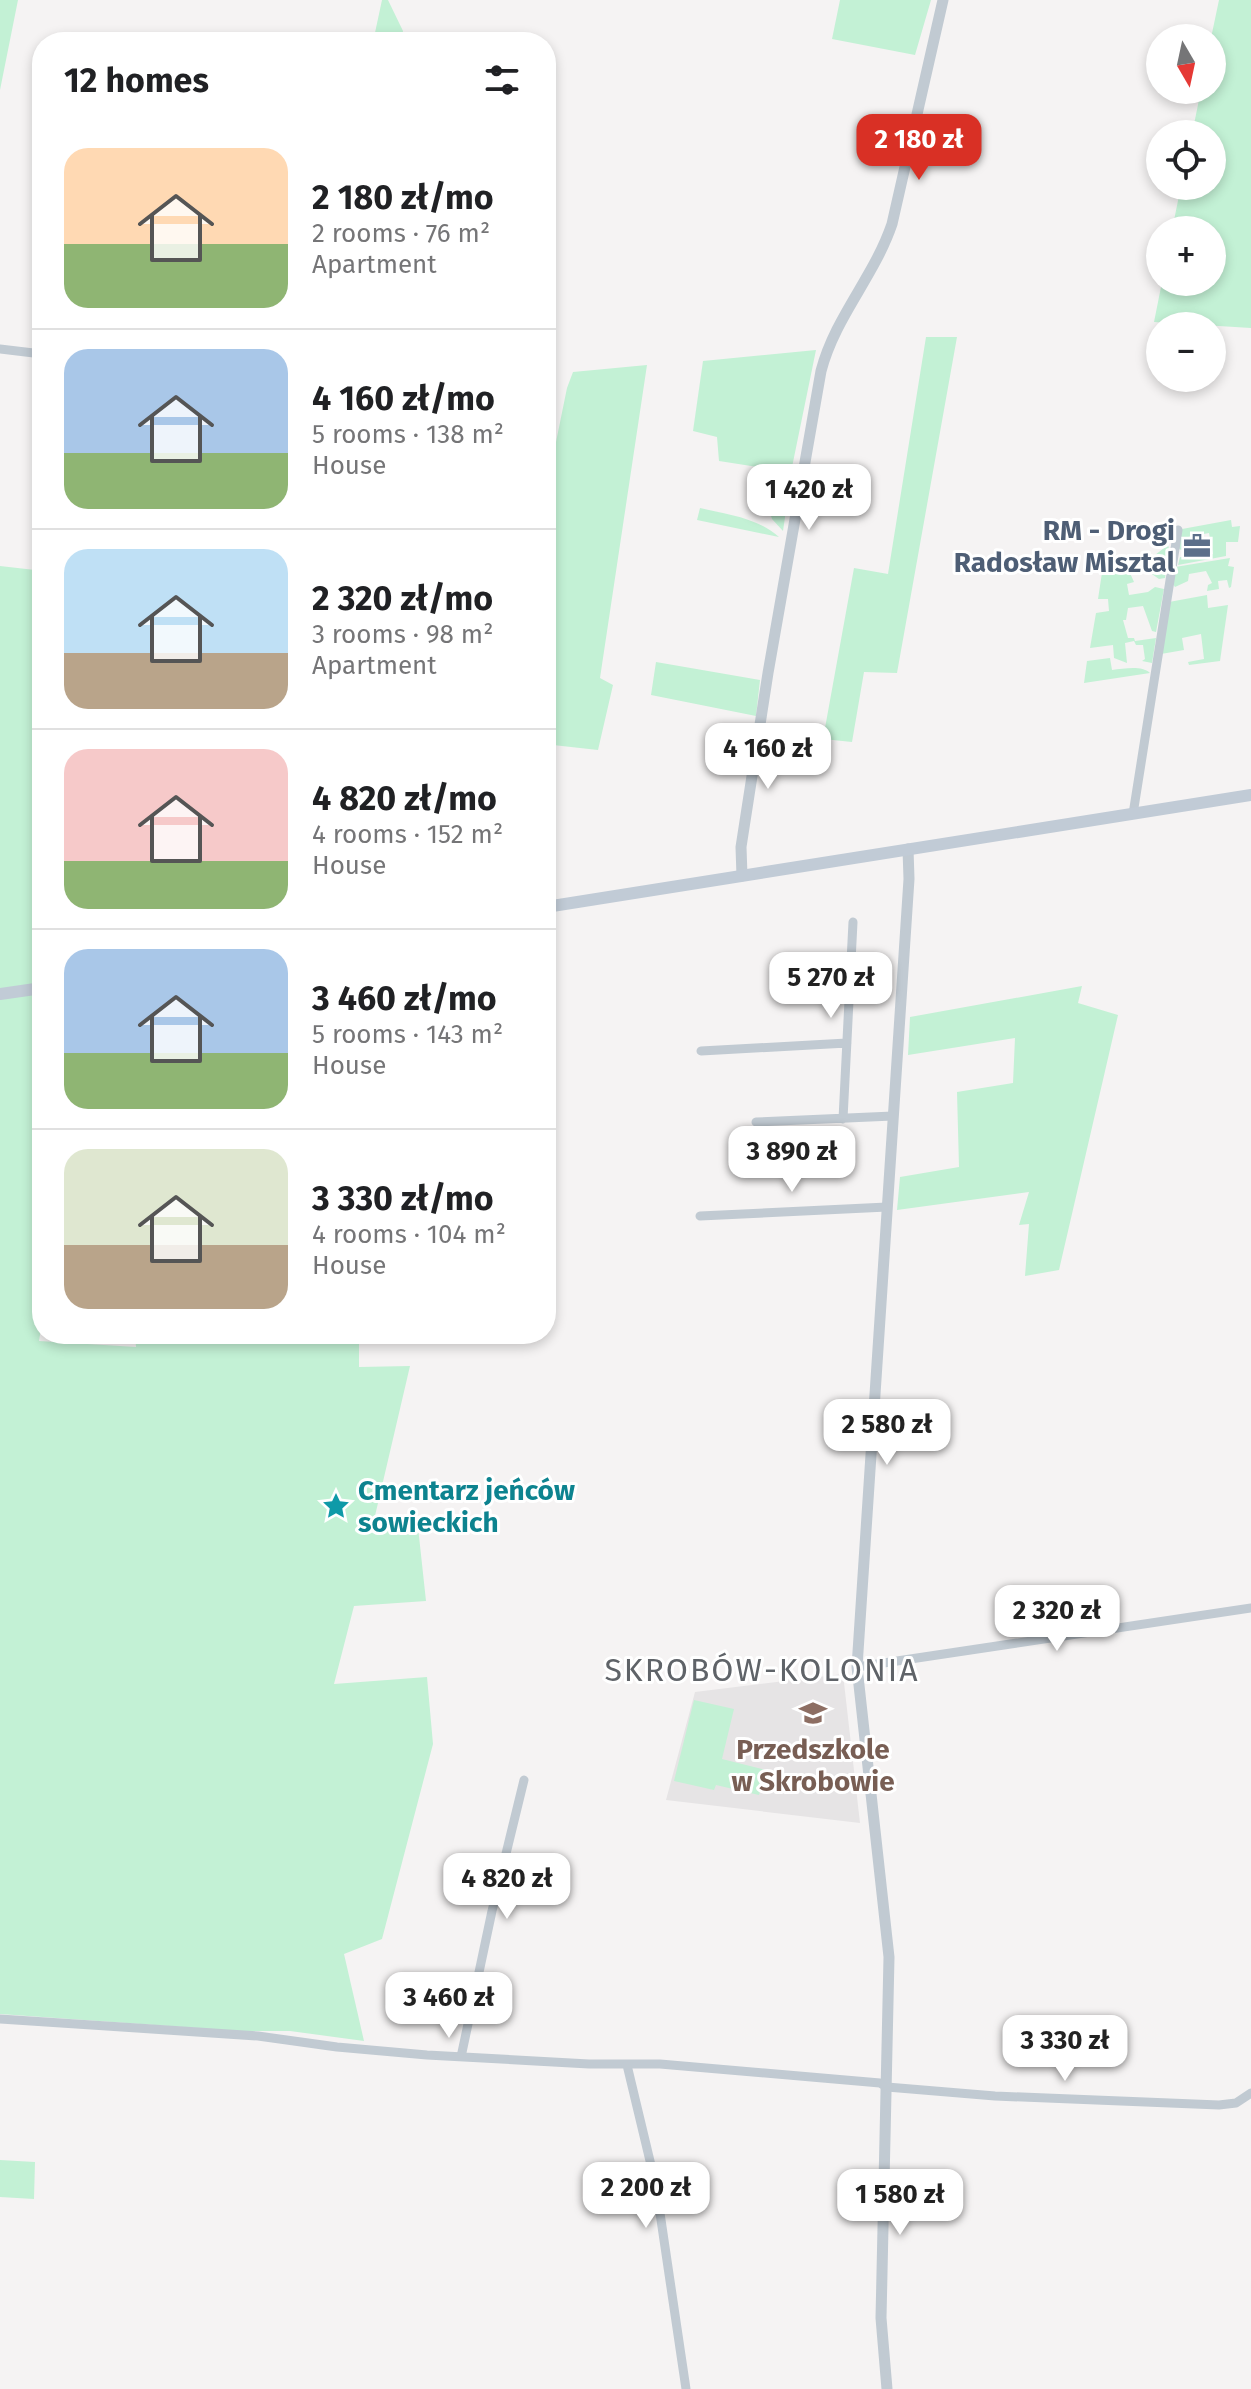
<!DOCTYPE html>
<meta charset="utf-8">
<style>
body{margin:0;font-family:"Fira Sans",sans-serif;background:#f2f2f2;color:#202124;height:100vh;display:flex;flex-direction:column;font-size:30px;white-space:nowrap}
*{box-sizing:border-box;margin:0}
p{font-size:26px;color:#757577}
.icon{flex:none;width:44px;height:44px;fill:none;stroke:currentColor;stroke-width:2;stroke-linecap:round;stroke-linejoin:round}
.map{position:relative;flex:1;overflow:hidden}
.panel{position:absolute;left:32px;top:32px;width:524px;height:1312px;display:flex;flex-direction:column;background:#fff;border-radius:32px;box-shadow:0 4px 12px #0003}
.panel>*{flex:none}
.needle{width:52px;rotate:171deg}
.tools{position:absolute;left:1146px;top:24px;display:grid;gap:16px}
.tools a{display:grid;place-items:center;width:80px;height:80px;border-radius:50%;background:#fff;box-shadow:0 4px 12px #0003;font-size:40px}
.price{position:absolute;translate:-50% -68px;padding:0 18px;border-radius:16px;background:#fff;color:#222;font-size:26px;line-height:52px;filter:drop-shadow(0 2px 4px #0008)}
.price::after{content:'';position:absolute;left:50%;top:48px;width:24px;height:18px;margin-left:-12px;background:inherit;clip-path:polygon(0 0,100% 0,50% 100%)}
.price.on{background:#d93025;color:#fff}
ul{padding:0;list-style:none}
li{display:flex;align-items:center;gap:24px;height:200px;padding:0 32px}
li+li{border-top:2px solid #e0e0e0}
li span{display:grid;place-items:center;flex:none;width:224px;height:160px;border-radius:24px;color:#555}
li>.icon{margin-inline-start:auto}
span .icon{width:96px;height:96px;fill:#fffc;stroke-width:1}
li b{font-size:34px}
h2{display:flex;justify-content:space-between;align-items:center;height:96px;padding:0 32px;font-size:34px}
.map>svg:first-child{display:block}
</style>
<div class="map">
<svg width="1251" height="2389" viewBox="0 0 1251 2389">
<rect width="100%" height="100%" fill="#f5f3f3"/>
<path fill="#e6e4e5" d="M843,1674l17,149 -194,-23 29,-108z"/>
<path fill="#c3f1d5" d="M0,0h18l-18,90z
M382,0h6l15,31 -2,11h-28z
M840,0h91l-16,55 -83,-16z
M1219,0h32v328l-97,-6 8,-40h50v-52h-40l9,-44h31v-52h-20l9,-44h11l-1,-52z
M926,337h31l-60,336 -33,-1 -12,70 -29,-3 31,-171 34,6z
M816,350l-25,122 -72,-11 -2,-24 -24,-6 10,-70z
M647,365l-47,313 13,7 -15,65 -45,-5 1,-12 -8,-2v-240l21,-103 6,-16z
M759,478l31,5 -7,48 -11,-12z
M700,508c26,6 58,10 79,29l-82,-17z
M1231,520l1,7 8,-1 -2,16h-12v14l-48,9 2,-8 9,1 24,-4 -4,-21 -21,4 1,9 -8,4 -3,-2 4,-19z
M42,524v798l-3,19 97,6 -1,-13h224v33l51,-1 -39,167 47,-6 8,74 -72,5 -20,78 93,-7 6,67 -51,195 -38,15 20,87 -74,-10h-51l-239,-17v-1448l35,4z
M1168,545l1,4 -4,29 -6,1 -13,-9 -16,3 4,9 -7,2 2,11 19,-3 7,-5 9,2 -8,43 -4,-1 -9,-25 -15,2 -2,12h-3l5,18h6l1,3 21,-3 -4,25 -10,-2 3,-2 -2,-14h-7l-2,-4 -9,2 2,20 -13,-5 -1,-13 -23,3 6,-35 13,-2 -1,-12h-10l5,-33 8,-2v-4l21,-3 1,2h3l2,8 18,-4 -1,-8z
M1230,558l-2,8 6,1 -3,20 -2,1 -2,-8 -9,1 1,8 -12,2 1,-6 4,-2 -6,-12 -17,3 -1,7 -13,6 -2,-3 2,-17z
M1207,595l1,13 20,-3 -8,56 -31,4 -1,-3 16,-3 -3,-25 -19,4 2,12 -23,4 8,-52z
M1110,658l2,12c12,-1 29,-5 38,3l-66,10 3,-22z
M656,662l104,18 -4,36 -105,-21z
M1082,986l-4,17 40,12 -59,255 -34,6 4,-52 -10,1 10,-33 -132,18 3,-33 59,-10 -2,-75 56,-9 2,-45 -107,17 2,-38z
M694,1700l40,9 -12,50 44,11 -7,25 -43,-10 -2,5 -40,-9z
M0,2160l35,2 -1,37 -34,-2z"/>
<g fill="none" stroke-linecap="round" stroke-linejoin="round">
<path stroke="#c1cad2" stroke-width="9" d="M0,349l42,5
M1133,814l45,-284
M701,1051l146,-8
M843,1119l10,-197
M756,1122l137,-6
M700,1216l187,-9
M857,1667l394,-59
M0,2019l258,17 79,11 90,8 162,9h71l220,19 7,4 108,9 224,9 17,-2 15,-10
M461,2057l31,-146 32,-131
M627,2065l29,121 30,203"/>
<path stroke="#c1cad2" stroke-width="11" d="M742,876l-1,-29 27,-174 53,-302c14,-54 53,-94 71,-147l51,-224
M887,2389l-6,-71 8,-361 -32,-290 52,-788 -1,-30"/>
<path stroke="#c1cbd6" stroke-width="12" d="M546,907l705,-112
M0,994l42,-6"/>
</g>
<defs>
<g id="office-bare" transform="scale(2.16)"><path d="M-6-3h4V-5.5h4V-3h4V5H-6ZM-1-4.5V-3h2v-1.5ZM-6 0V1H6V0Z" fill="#5c6f8a" stroke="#fff" stroke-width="2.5" paint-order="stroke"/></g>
<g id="sight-bare" transform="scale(2.16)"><path d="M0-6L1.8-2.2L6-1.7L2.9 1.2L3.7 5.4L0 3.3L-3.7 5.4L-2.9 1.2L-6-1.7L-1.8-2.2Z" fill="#0f9aa8" stroke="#fff" stroke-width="2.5" paint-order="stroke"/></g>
<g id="school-bare" transform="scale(2.16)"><path d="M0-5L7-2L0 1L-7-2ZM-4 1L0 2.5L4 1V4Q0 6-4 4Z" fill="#8d6e63" stroke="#fff" stroke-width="2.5" paint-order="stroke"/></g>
</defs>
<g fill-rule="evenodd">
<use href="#office-bare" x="1197" y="546"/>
<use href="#sight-bare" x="336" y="1506"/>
<use href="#school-bare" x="813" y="1713"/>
</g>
<g text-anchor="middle" stroke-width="6" stroke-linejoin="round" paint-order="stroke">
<g font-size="28" font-weight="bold" fill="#4e5e75" stroke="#fff" text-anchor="end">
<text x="1175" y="540">RM - Drogi<tspan x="1175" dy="32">Radosław Misztal</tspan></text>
</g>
<g font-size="28" font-weight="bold" fill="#0d838f" stroke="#fff" text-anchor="start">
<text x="358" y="1500">Cmentarz jeńców<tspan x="358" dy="32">sowieckich</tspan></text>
</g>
<g font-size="28" font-weight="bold" fill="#785e54" stroke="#fff">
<text x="813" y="1759">Przedszkole<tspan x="813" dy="32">w Skrobowie</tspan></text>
</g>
<g font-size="32" letter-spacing="2" fill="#5f6368" stroke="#fff">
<text x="762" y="1681">SKROBÓW-KOLONIA</text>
</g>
</g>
</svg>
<div class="tools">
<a><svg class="needle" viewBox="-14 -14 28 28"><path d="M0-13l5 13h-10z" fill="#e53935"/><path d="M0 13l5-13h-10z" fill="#757577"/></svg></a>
<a><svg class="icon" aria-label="locate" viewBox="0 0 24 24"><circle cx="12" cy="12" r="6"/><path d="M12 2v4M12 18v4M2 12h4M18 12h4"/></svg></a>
<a>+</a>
<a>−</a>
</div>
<b class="price on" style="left:919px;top:182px">2 180 zł</b>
<b class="price" style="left:809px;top:532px">1 420 zł</b>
<b class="price" style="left:768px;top:791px">4 160 zł</b>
<b class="price" style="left:831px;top:1020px">5 270 zł</b>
<b class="price" style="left:792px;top:1194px">3 890 zł</b>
<b class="price" style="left:887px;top:1467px">2 580 zł</b>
<b class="price" style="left:1057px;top:1653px">2 320 zł</b>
<b class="price" style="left:507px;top:1921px">4 820 zł</b>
<b class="price" style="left:449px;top:2040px">3 460 zł</b>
<b class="price" style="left:1065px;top:2083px">3 330 zł</b>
<b class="price" style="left:646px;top:2230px">2 200 zł</b>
<b class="price" style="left:900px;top:2237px">1 580 zł</b>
<section class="panel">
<h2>12 homes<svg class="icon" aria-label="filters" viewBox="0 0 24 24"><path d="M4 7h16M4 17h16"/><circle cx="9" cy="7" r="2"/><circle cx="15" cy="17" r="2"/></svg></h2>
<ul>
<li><span style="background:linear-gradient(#ffd9b3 60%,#8fb573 0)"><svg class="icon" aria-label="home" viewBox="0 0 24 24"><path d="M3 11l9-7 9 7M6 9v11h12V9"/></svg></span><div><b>2 180 zł/mo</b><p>2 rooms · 76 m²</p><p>Apartment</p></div></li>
<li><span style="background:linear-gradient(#a9c7e8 65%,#8fb573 0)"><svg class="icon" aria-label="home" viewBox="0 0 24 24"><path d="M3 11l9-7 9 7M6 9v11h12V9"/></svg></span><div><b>4 160 zł/mo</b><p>5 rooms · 138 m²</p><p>House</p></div></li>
<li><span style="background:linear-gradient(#bfe0f5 65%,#b9a48a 0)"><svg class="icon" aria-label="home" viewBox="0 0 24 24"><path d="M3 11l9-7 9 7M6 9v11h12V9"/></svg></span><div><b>2 320 zł/mo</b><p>3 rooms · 98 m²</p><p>Apartment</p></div></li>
<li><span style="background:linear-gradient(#f6c9c9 70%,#8fb573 0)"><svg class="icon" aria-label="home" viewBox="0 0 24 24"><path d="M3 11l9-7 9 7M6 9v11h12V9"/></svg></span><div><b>4 820 zł/mo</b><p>4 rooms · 152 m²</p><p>House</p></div></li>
<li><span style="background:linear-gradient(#a9c7e8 65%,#8fb573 0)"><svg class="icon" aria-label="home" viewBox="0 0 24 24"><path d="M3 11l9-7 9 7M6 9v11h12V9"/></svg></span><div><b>3 460 zł/mo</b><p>5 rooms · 143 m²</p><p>House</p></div></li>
<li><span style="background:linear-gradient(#dfe7d0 60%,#b9a48a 0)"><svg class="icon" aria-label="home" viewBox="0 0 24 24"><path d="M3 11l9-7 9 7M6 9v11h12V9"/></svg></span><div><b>3 330 zł/mo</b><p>4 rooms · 104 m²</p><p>House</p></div></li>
</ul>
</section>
</div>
